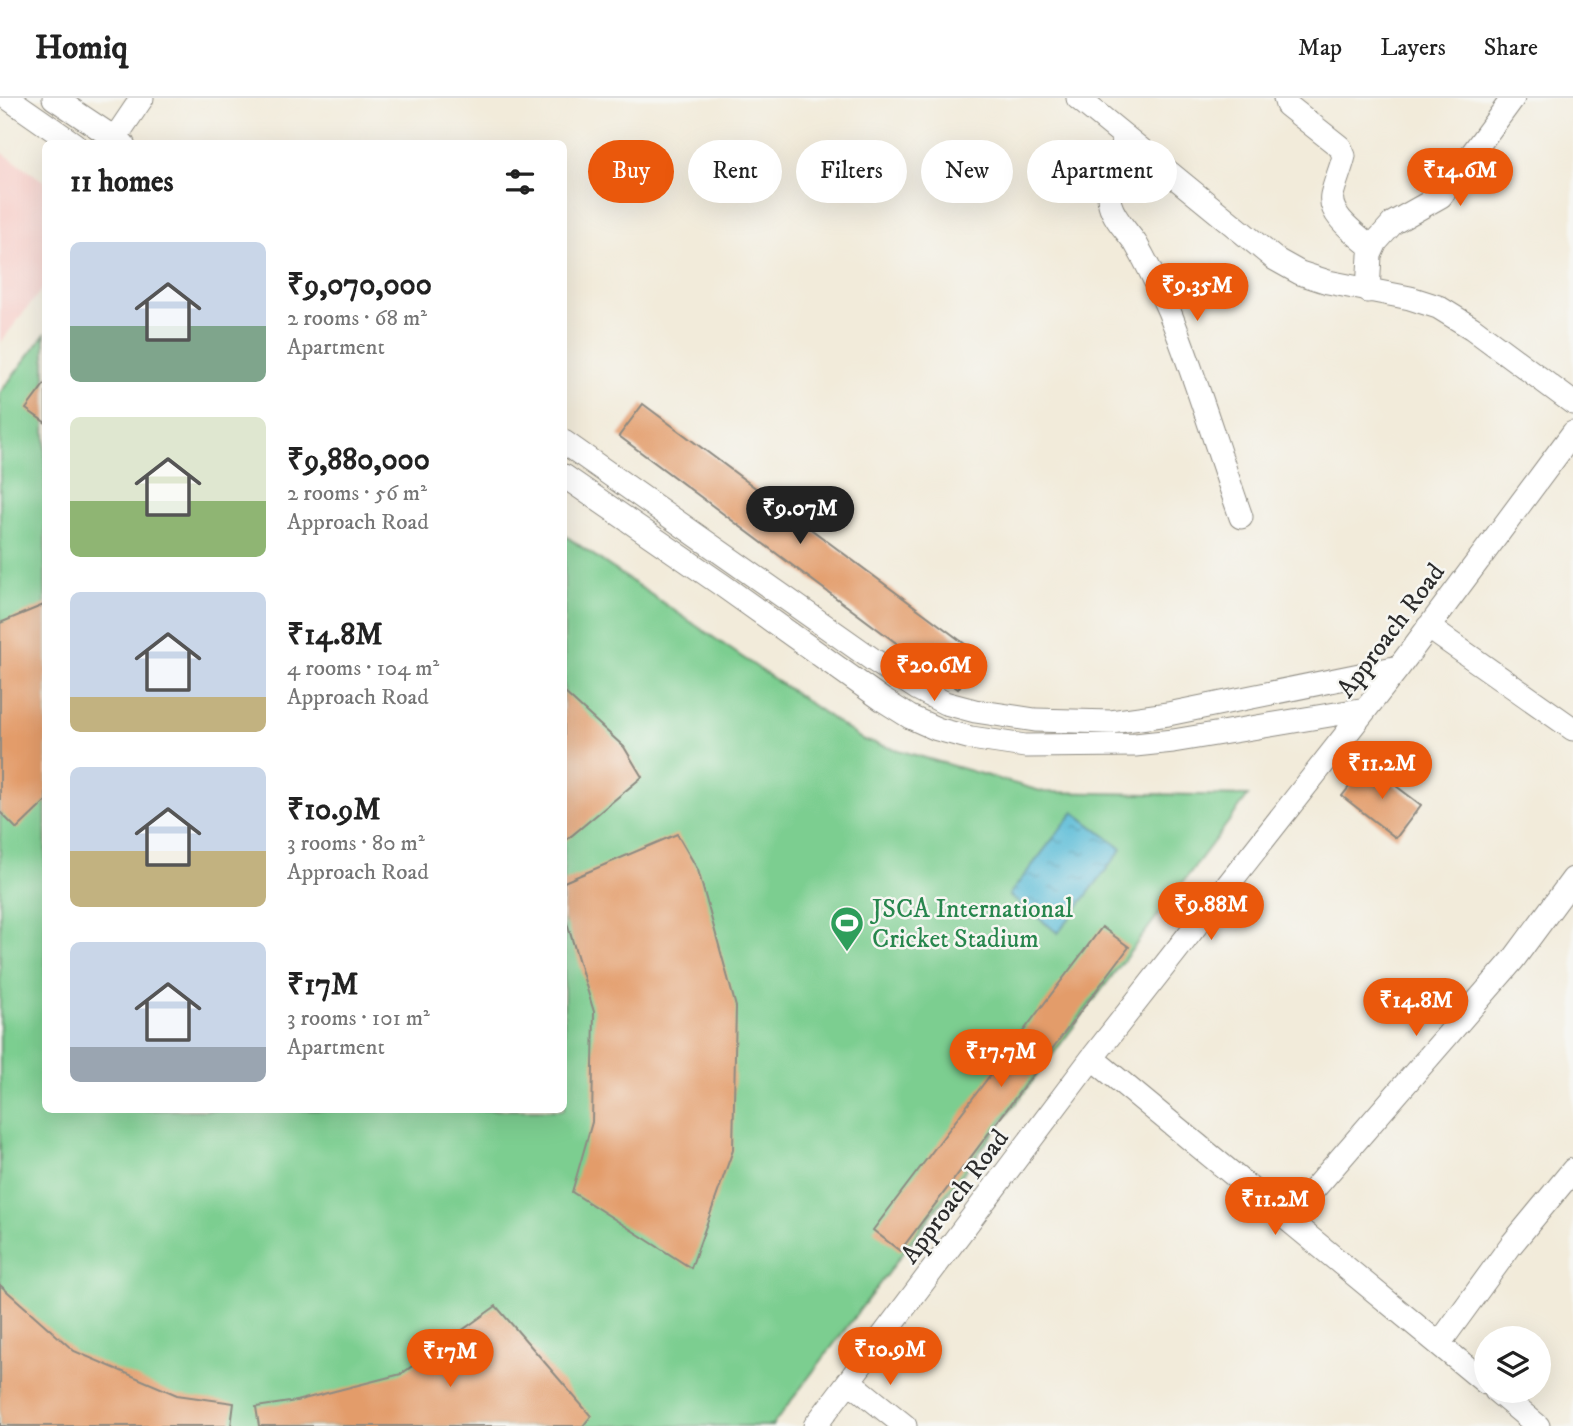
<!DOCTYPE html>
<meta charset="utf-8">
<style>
body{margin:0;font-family:"IM FELL DW Pica",serif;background:#f2f2f2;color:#222;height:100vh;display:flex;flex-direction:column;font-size:26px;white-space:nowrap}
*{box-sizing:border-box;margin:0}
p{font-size:23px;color:#767676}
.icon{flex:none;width:38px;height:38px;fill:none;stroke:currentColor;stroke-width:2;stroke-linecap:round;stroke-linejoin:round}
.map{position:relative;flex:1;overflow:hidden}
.sheet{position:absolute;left:42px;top:42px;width:525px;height:973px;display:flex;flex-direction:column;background:#fff;border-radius:10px;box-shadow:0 7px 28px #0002}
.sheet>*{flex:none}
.guide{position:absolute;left:588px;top:42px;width:665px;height:63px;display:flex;gap:14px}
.fabs{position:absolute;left:1474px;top:1228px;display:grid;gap:14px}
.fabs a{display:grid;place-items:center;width:77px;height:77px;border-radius:50%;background:#fff;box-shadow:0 7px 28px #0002;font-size:35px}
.price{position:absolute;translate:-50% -60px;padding:0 16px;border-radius:24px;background:#ea580c;color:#fff;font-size:23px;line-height:46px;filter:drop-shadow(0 2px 4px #0008)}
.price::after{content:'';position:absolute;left:50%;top:42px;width:21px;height:16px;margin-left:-10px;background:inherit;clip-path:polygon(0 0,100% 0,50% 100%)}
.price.current{background:#222;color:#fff}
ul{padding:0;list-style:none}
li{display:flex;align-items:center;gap:21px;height:175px;padding:0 28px}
li span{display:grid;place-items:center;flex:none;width:196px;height:140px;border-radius:10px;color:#555}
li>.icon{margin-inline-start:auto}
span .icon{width:84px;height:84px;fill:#fffc;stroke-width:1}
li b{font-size:30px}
h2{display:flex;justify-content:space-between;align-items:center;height:84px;padding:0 28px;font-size:30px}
.pill{padding:0 24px;border-radius:32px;background:#fff;box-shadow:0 7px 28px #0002;font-size:24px;line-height:63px}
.pill.current{background:#ea580c;color:#fff}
header{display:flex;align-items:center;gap:42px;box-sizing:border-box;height:98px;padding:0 35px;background:#fff;border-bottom:2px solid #e0e0e0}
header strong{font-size:33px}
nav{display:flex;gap:38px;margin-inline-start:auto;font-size:24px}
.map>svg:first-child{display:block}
</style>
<header>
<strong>Homiq</strong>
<nav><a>Map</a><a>Layers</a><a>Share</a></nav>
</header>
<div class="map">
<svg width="1573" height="1328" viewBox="0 0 1573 1328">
<defs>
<pattern id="water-ripples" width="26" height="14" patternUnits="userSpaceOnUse" patternTransform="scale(1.75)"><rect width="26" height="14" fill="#59bbd7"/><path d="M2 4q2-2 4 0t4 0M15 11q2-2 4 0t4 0" fill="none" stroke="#4a98af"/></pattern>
</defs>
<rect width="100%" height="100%" fill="#f6f6f2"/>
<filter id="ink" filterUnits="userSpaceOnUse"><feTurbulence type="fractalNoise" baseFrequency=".0143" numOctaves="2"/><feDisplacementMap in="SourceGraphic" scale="14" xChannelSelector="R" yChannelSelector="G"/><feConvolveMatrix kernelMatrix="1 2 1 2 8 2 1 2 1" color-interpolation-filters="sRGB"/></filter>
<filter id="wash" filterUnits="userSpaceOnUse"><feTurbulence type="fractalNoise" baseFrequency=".00686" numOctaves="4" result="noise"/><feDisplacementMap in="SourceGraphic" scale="28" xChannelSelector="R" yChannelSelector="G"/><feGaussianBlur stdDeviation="1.57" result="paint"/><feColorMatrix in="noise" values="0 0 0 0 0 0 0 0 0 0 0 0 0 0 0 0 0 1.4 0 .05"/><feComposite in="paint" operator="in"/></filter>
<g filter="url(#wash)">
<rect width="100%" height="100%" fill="#f2ebda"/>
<path fill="#f7d0cb" d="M0,53l45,31 1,102 -46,59z"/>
<path fill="#7cce90" stroke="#547c5e" stroke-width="2" d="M45,236l1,776h518v-575l299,205 181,52 204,4 -476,630h-772v-1033z"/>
<path fill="url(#water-ripples)" stroke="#427381" stroke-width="2" d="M1074,714l48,37 -64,84 -49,-38z"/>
<g id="blocks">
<path fill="#e39c6a" d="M46,284v41l-20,-14z
M643,306l338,252 -23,33 -339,-253z
M46,506v197l-29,28 -17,-17v-189z
M564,594l60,55 18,30 -78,65z
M1367,666l54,41 -25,33 -54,-42z
M677,736l21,36 38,137 -3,143 -42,118 -119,-76 20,-70 2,-110 -26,-86 -4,-7v-37z
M1102,829l27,20 -229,304 -27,-21z
M0,1187l74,66 103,44 57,8 -3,23h-231z
M496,1208l95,110 -8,10h-324l-3,-19 40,-6 105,-27z"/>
</g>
</g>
<g filter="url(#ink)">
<use href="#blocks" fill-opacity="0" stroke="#8e8b82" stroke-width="2"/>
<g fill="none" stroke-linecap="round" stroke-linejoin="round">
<g stroke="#8e8b82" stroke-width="25">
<path id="minor" d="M8,0l66,46
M54,0l69,46
M1078,0l197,161 25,14 28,9 82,16 28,9 34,21 101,75
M1285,0l2,7 53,42 4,9c-3,13 -9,26 -12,39 -4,21 26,40 40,53
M1126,39c-7,20 -21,45 -16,67 4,15 17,27 26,40 12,21 23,44 33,67 27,67 48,138 72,206
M115,40l27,-40
M1368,193l2,-36 6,-13 17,-19 48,-27 72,-98
M564,344l308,217 46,30 27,14 30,8 60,9 76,2 57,-8 231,-47
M564,378l158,109 161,115 27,17 27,12 34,9 54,8 110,-1 38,-4 193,-32
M1428,529l145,102
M1092,960l394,325
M1288,1121l225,-259 60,-81
M1439,1246l72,-99 62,-75
M849,1283l56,45
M1496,1293l42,35
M815,1328l277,-368 307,-391 174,-234"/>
</g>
<use href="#minor" stroke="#fff" stroke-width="23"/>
</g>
</g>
<defs>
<g id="stadium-pin" transform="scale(1.75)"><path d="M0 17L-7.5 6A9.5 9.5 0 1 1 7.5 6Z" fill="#2e9e5b" stroke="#f6f6f2"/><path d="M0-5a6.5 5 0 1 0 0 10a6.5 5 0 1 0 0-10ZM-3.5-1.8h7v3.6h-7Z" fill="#fff"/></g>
</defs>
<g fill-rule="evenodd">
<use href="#stadium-pin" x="847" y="825"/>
</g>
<g text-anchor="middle" stroke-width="5" stroke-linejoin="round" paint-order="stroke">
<g font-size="26" fill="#2b2b2b" stroke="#f6f6f2">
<text transform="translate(1390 532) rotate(-53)" y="9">Approach Road</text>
<text transform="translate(954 1098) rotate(-53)" y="9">Approach Road</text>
</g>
<g font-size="26" fill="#27864d" stroke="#f6f6f2" text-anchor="start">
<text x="872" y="819">JSCA International<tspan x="872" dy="30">Cricket Stadium</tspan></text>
</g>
</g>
</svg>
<div class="fabs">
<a><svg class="icon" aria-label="layers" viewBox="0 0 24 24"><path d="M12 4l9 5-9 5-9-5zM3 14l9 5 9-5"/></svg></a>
</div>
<b class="price" style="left:1460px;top:110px">₹14.6M</b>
<b class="price" style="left:1197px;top:225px">₹9.35M</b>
<b class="price current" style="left:800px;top:448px">₹9.07M</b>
<b class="price" style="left:934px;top:605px">₹20.6M</b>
<b class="price" style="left:1382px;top:703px">₹11.2M</b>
<b class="price" style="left:1211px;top:844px">₹9.88M</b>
<b class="price" style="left:1416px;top:940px">₹14.8M</b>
<b class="price" style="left:1001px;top:991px">₹17.7M</b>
<b class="price" style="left:1275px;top:1139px">₹11.2M</b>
<b class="price" style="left:890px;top:1289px">₹10.9M</b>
<b class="price" style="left:450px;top:1291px">₹17M</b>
<div class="guide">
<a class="pill current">Buy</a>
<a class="pill">Rent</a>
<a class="pill">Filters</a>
<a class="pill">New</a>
<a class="pill">Apartment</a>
</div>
<section class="sheet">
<h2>11 homes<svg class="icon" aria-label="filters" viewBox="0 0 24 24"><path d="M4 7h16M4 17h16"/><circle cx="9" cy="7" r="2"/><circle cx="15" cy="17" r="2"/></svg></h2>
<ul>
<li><span style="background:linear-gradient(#c9d6e8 60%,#7fa58c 0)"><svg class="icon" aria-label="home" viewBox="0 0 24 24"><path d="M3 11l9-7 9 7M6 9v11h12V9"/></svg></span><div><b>₹9,070,000</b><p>2 rooms · 68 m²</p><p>Apartment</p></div></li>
<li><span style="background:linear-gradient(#dfe7d0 60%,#8fb573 0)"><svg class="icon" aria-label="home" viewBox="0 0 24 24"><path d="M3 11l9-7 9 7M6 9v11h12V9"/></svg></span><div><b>₹9,880,000</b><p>2 rooms · 56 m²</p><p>Approach Road</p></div></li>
<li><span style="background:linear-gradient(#c9d6e8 75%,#c2b280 0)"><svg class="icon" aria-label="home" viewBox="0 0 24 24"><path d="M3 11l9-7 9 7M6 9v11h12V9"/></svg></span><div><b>₹14.8M</b><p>4 rooms · 104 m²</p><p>Approach Road</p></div></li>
<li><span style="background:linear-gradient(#c9d6e8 60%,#c2b280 0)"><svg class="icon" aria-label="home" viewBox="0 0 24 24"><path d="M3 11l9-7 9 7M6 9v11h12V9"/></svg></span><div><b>₹10.9M</b><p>3 rooms · 80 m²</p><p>Approach Road</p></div></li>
<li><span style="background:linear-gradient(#c9d6e8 75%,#9aa5b1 0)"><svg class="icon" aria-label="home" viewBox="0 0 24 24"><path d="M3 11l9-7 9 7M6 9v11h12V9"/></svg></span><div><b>₹17M</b><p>3 rooms · 101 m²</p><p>Apartment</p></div></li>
</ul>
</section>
</div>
